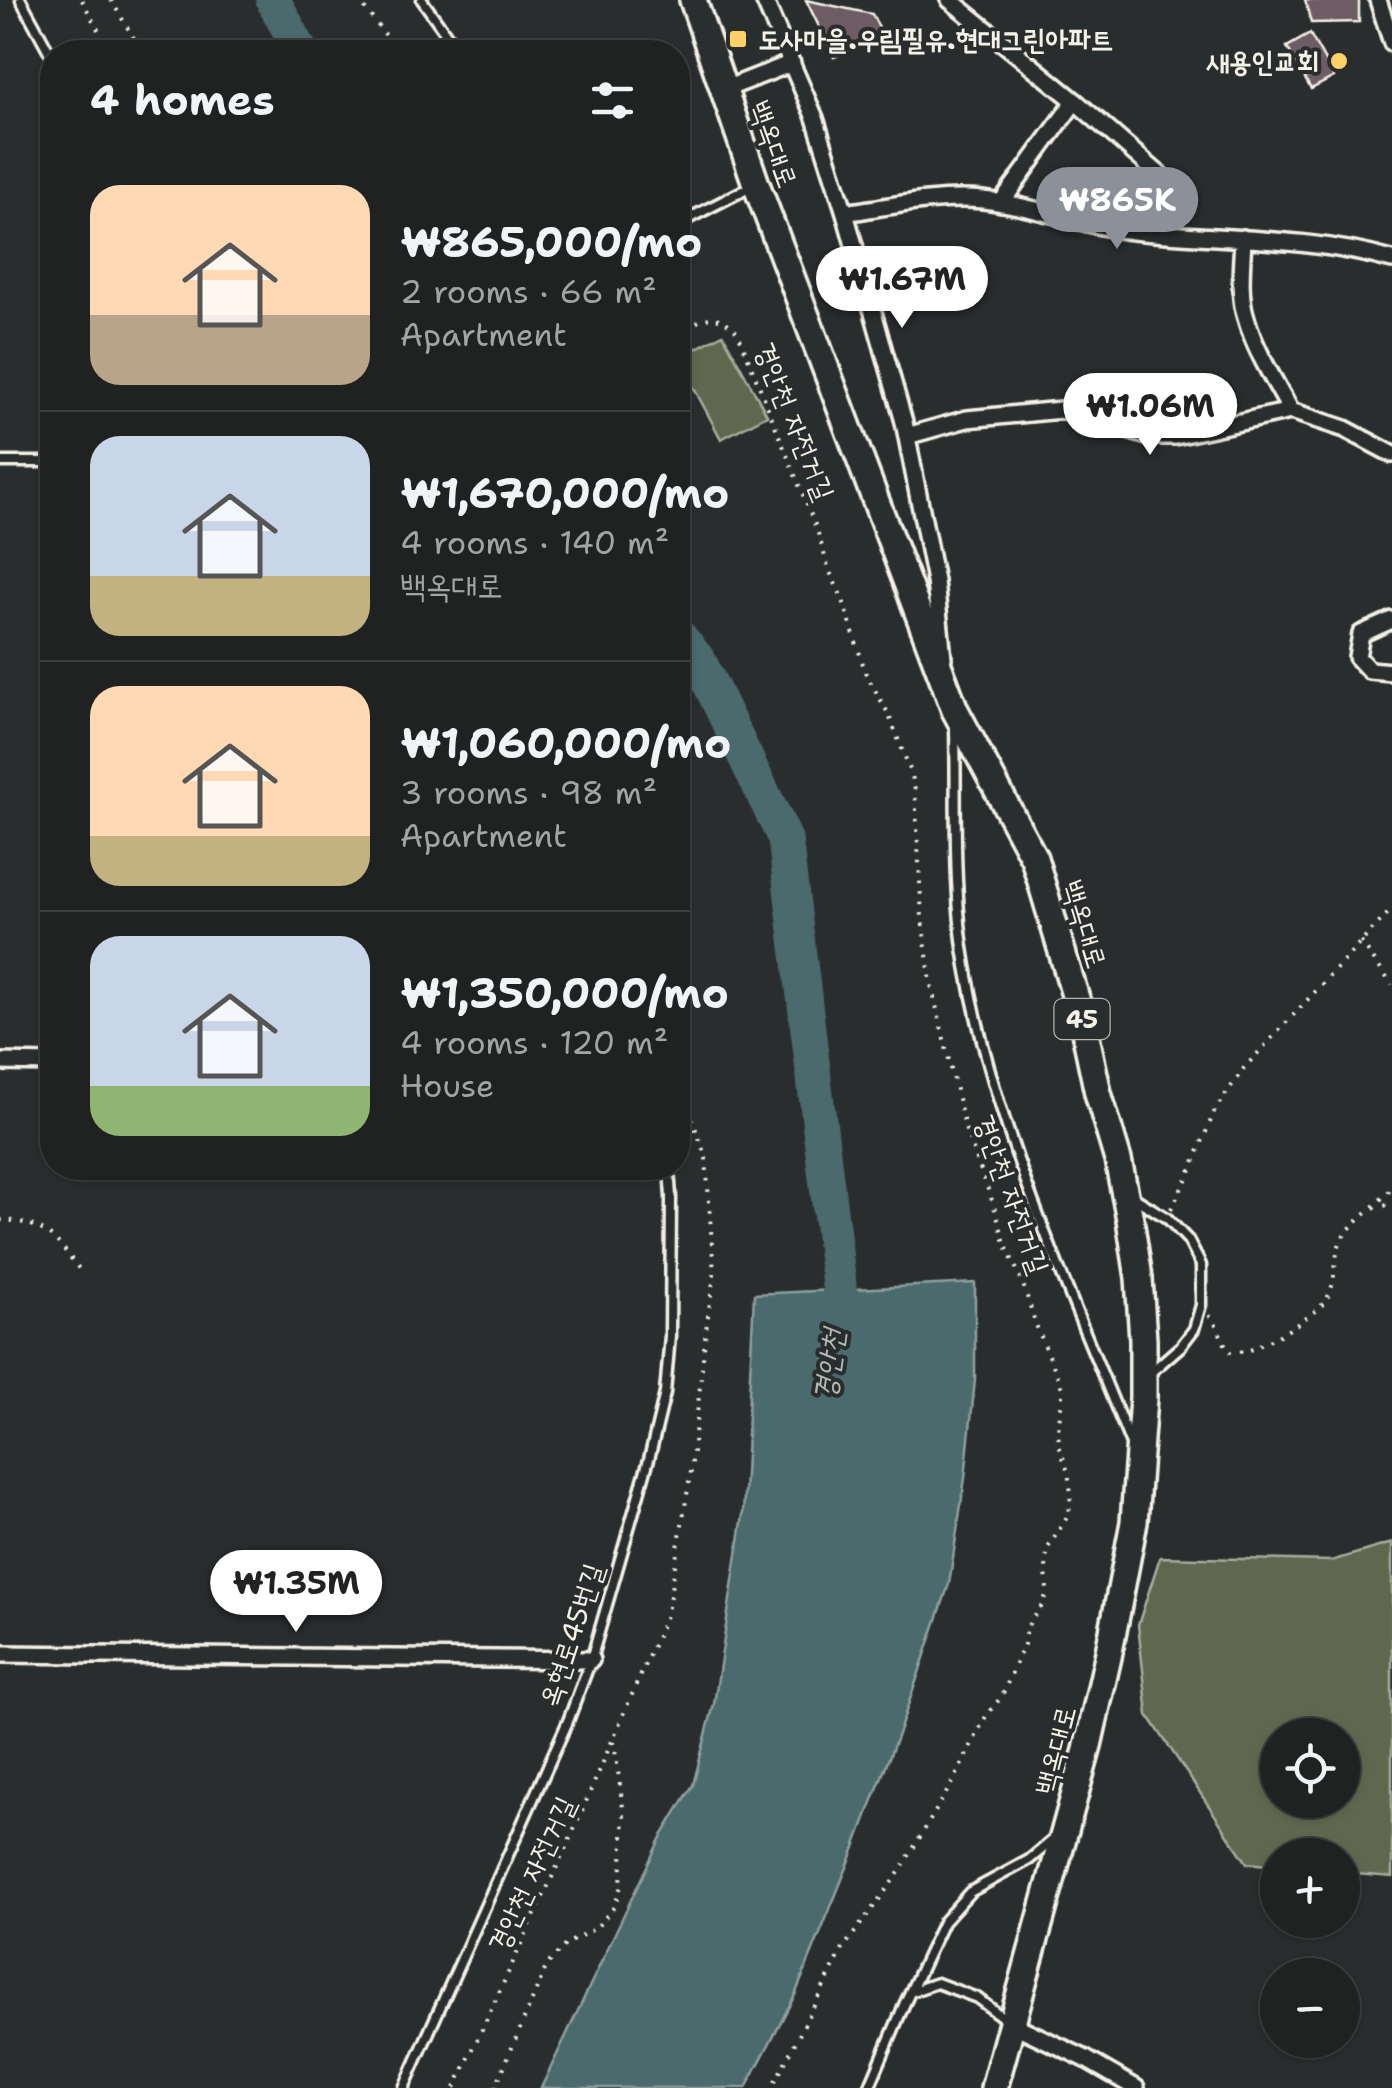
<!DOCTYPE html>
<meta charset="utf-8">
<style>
body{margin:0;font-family:"Shantell Sans","Poor Story",sans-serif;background:#2d2f2f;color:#f1f3f6;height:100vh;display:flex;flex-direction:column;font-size:38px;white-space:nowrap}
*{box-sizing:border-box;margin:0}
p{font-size:32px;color:#a2a4a5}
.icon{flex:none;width:55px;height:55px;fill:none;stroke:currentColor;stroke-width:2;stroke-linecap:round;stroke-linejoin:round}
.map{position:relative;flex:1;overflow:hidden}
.sheet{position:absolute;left:40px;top:40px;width:650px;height:1140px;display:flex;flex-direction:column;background:#202222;border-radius:40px;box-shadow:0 2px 8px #0004,0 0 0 2px #3d3f40}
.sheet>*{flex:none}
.fabs{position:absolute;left:1260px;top:1718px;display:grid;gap:20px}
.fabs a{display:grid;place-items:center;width:100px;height:100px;border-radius:50%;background:#202222;box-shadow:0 2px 8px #0004,0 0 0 2px #3d3f40;font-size:50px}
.price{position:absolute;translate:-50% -85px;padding:0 22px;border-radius:35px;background:#fff;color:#222;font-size:32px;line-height:65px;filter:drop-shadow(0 2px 5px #0008)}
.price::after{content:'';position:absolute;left:50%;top:60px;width:30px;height:22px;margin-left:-15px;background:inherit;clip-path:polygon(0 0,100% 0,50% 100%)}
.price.current{background:#8c9099;color:#fff}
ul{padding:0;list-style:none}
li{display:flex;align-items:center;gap:30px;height:250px;padding:0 50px}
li+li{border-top:2px solid #3d3f40}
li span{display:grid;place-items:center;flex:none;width:280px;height:200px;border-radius:30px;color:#555}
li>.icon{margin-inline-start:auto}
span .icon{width:120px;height:120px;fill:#fffc;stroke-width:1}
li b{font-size:42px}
h2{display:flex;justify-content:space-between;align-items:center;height:120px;padding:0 50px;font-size:42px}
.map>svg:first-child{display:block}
</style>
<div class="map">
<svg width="1392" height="2088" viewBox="0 0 1392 2088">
<rect width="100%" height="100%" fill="#2a2d2e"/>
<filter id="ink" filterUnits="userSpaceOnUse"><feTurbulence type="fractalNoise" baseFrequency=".01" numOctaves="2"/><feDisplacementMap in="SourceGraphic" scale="20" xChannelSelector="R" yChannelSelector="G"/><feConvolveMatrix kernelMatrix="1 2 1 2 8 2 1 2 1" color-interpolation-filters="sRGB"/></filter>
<g filter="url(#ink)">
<path fill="#5e684f" stroke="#a9ac9c" stroke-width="2.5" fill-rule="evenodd" d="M723,334l44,81 -46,24 -43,-81z
M1392,1543v334l-49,-4 -1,-18h-64l-1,11 -30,-3 -99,-148 -10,-90 22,-68 171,4zM1278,1735h64v65h-64z"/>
<path fill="#4c6a6e" stroke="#8fa09f" stroke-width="2.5" d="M975,1283v97l-10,98 -16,106 -49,145 -48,126 -57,140 -49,93h-205l119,-249 33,-54 21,-81 29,-189 11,-221z"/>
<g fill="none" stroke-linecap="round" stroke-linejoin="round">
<path stroke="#4c6a6e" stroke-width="35" d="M273,0l28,52
M678,635l21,26 86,178 55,454 -6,43"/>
</g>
<path fill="#6d5c64" stroke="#f4f1e8" stroke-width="2.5" d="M806,0l66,14 10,20 -48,23z
M1305,0h54v22l-48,1z
M1310,34l24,43 -23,12 -24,-42z"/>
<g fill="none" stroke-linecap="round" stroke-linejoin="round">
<g stroke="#f4f1e8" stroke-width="15">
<path id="service" d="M21,0l31,57
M422,0l37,52
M678,224l76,-39
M0,462h52
M955,730c2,78 -3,159 11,236 29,166 102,321 164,476
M1133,1197l34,21 21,22 13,25v40l-7,24 -13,17 -31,27
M910,1992l27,-9 40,15 32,24
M404,2088l164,-367 23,-61 58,-201 16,-66 5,-57 1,-139 -2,-29
M869,2088l35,-83 39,-83 27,-30 59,-32 24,-20"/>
</g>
<g stroke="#f4f1e8" stroke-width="22">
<path id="minor" d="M764,0l51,118 30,95 59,209 31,159 8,77
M950,0l125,101 95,83 -2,50
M1378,0l14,43
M723,90l69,-27
M1001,203l74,-102
M845,213c45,-7 92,-17 138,-13 50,5 99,26 150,31 87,9 174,5 259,29
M1243,238c-1,26 -5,56 3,80 9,32 29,64 45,93
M907,436l60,-17 94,-9 86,26h28l116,-25 54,18 47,25
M1392,620l-31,14 -4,23 12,13 23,2
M0,1062l52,1
M0,1654l591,6
M1012,2024l72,34 52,30"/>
</g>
<g stroke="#f4f1e8" stroke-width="32">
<path id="primary" d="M693,0l63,184 199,526 79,148 49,164 15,71 20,67 12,59 9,59 4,62v58l-9,124 -26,135 -21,93 -93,338"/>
</g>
<path stroke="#f4f1e8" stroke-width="4" stroke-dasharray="2.5 8" stroke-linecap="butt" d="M82,0l28,52
M111,0l31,52
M358,0l41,52
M678,332c25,-13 38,-24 60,1l79,197 12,40 14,30 23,74 22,39 24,62 3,16 7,127 9,66 34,144 28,75 13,43 16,35 14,44 25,59 1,13 -4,34 1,14 9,27 3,21 -2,21 -21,34 -2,13 1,31 -5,14 -16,22 -2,16 -22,52 -16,20 -31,62 -55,93 -56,76 -72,141
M1361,942l31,43
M1374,1208l18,-4
M1171,1209l19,-37 25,-62 29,-42 148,-159
M0,1220c43,2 55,16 79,49
M1209,1315c10,11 12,25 21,37 5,0 11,0 16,-1 17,-4 70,-36 80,-51 12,-18 6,-43 16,-61 8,-15 37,-36 50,-51
M455,2088l118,-256 94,-219 24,-142 15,-141 8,-56 -8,-116 -15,-42 -13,-25
M495,2088l52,-123 19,-21 30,-16 18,-21 7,-21 3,-71 -10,-73"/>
<use href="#service" stroke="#2a2d2e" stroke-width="8"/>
<use href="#minor" stroke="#2a2d2e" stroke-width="15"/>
<use href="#primary" stroke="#2a2d2e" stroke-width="25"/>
</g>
</g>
<g fill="#ffd166" stroke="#2a2d2e" stroke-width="4">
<rect x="728" y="29" width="20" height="20" rx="5"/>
<circle cx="1339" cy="61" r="10"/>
</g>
<g text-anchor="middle" stroke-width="8" stroke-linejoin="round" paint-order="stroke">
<rect fill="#2a2d2e" stroke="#b7b6b0" stroke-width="2.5" x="1054.5" y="999" width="55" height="40" rx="8"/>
<g font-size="25" font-weight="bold" fill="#f4f1e8">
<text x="1082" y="1028">45</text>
</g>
<g font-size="28" font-weight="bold" fill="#f4f1e8" stroke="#2a2d2e" text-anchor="start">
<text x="758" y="49">도사마을.우림필유.현대그린아파트</text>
<text x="1319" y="71" text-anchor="end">새용인교회</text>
</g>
<g font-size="28" fill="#f4f1e8" stroke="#2a2d2e">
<text transform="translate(774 144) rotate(70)" y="10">백옥대로</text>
<text transform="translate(795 421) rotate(68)" y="10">경안천 자전거길</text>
<text transform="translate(1085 924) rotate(73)" y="10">백옥대로</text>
<text transform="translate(1012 1194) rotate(70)" y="10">경안천 자전거길</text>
<text transform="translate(571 1635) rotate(-72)" y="10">옥현로45번길</text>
<text transform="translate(1055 1750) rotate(-76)" y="10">백옥대로</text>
<text transform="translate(531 1874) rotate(-65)" y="10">경안천 자전거길</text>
</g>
<g font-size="30" font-style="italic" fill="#b1bbb7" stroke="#2a2d2e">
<text transform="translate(829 1365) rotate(-82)" y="10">경안천</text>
</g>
</g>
</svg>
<div class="fabs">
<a><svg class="icon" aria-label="locate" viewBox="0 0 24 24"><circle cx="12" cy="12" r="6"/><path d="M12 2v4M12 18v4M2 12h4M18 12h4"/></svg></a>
<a>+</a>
<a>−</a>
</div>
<b class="price current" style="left:1117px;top:252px">₩865K</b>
<b class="price" style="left:902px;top:331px">₩1.67M</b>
<b class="price" style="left:1150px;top:458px">₩1.06M</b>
<b class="price" style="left:296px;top:1635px">₩1.35M</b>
<section class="sheet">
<h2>4 homes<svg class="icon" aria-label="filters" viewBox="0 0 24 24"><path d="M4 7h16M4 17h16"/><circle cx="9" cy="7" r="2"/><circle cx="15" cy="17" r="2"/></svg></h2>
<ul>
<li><span style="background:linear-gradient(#ffd9b3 65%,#b9a48a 0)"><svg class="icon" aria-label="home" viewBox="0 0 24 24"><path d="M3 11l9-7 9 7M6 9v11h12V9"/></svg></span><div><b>₩865,000/mo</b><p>2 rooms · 66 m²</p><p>Apartment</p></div></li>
<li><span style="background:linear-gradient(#c9d6e8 70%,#c2b280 0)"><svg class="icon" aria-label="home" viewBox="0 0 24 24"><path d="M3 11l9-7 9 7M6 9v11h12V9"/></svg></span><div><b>₩1,670,000/mo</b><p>4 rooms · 140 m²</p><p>백옥대로</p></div></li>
<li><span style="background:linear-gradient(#ffd9b3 75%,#c2b280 0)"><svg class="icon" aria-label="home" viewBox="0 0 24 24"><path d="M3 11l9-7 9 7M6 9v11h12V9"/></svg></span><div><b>₩1,060,000/mo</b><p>3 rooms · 98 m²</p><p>Apartment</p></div></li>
<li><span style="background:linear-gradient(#c9d6e8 75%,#8fb573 0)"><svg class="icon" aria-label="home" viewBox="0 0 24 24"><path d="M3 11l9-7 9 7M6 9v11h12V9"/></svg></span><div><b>₩1,350,000/mo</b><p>4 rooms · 120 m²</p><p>House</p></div></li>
</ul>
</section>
</div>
